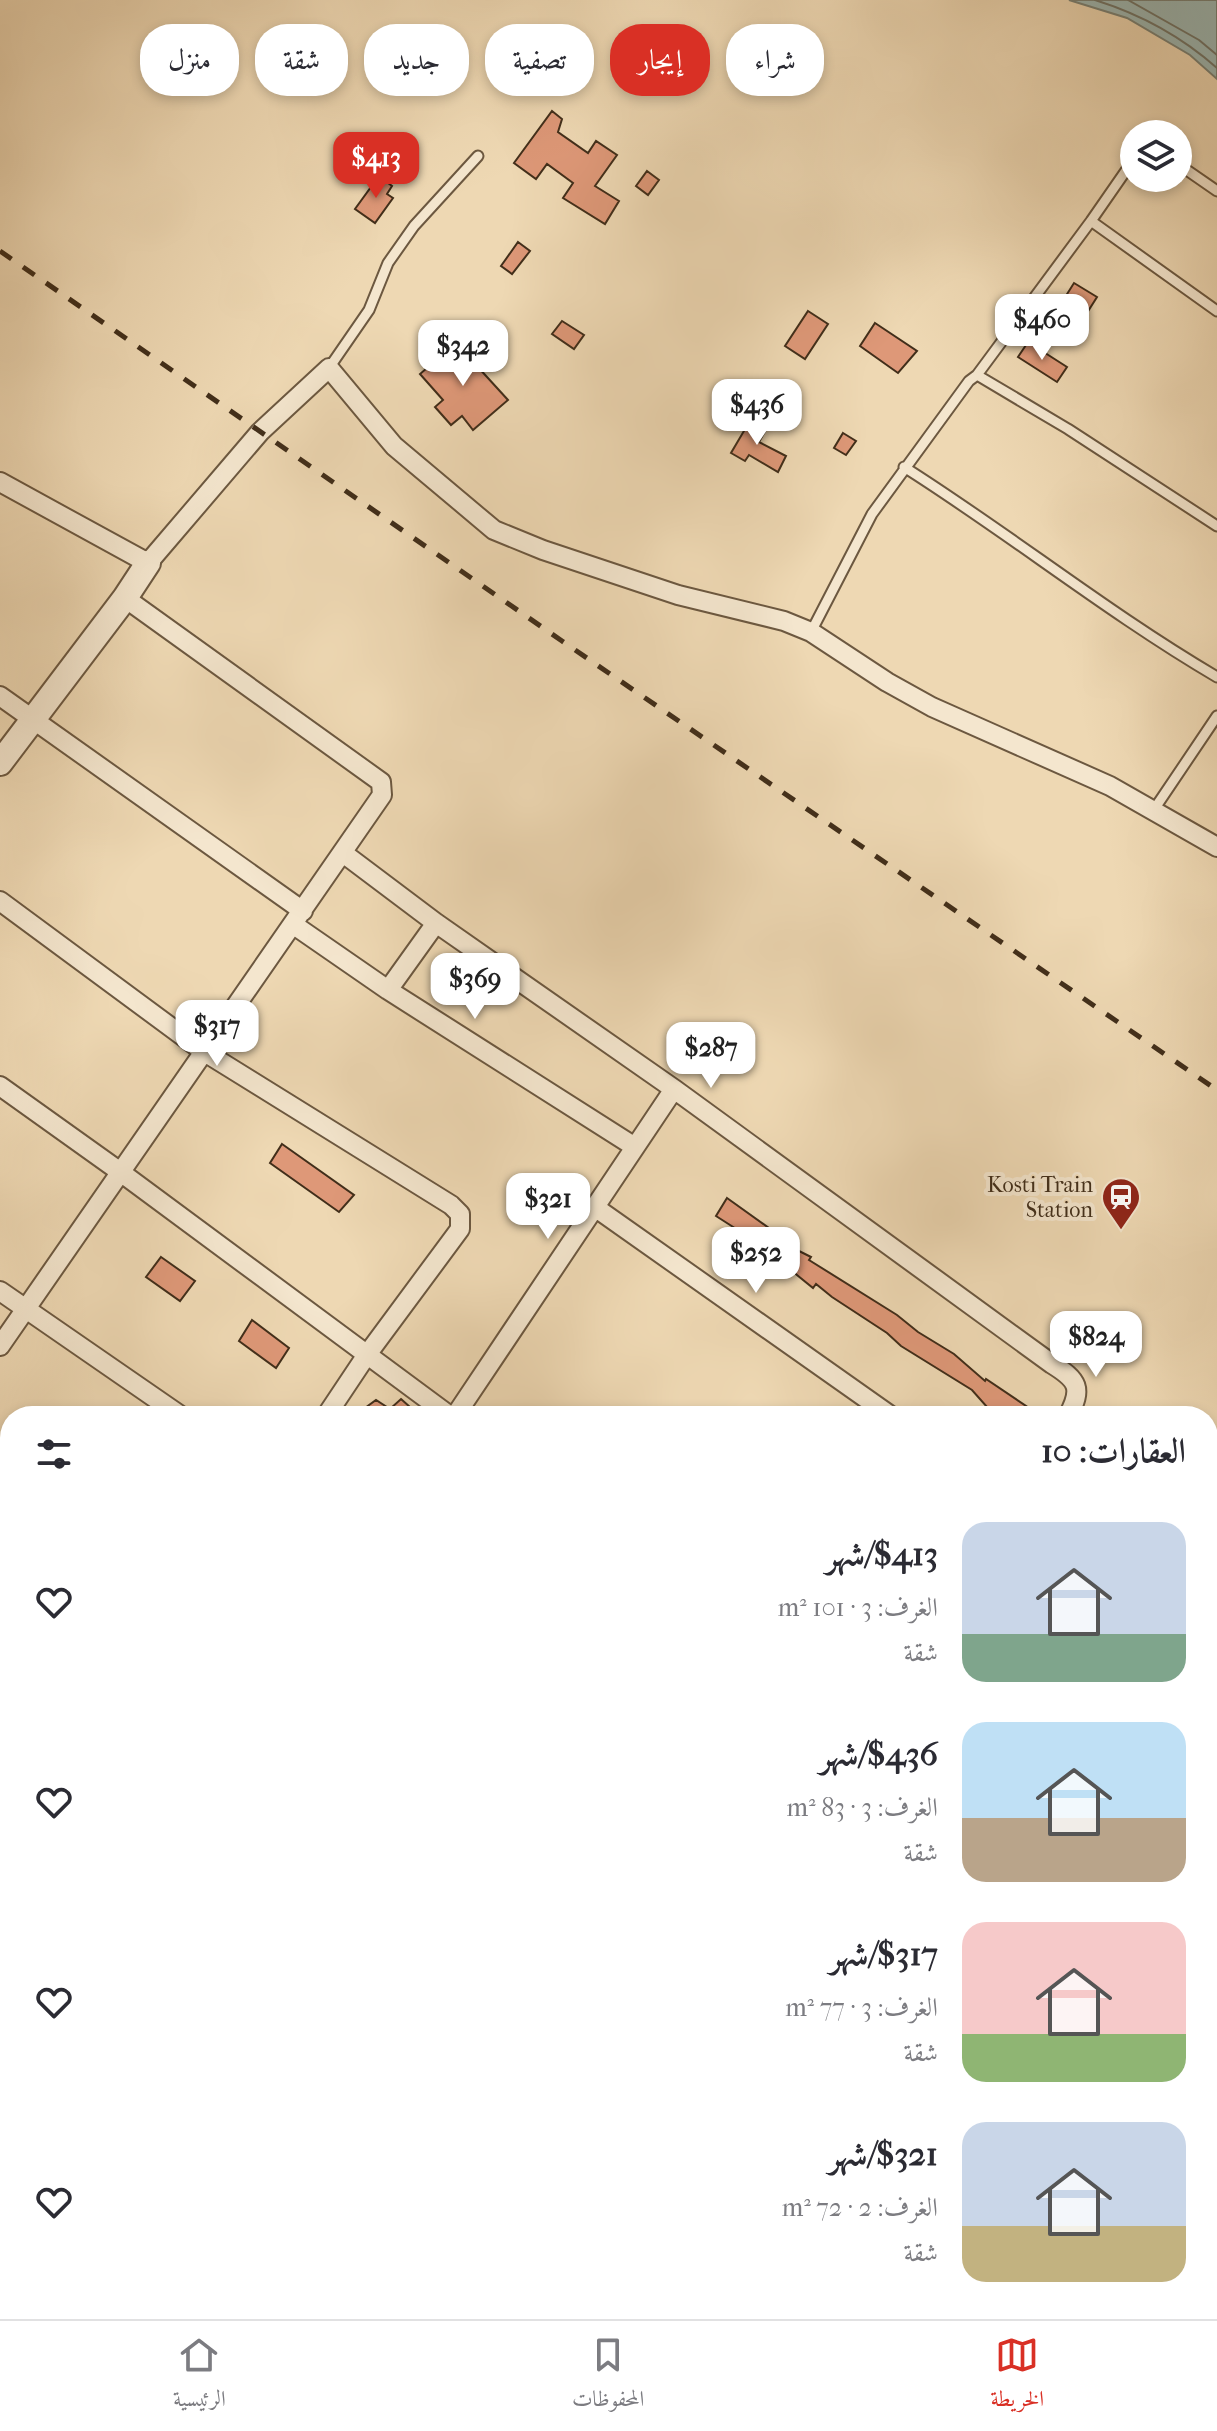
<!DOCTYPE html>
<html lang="ar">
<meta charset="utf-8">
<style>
body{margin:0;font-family:"IM FELL French Canon",Amiri,serif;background:#f7f7f7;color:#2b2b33;direction:rtl;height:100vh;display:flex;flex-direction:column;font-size:30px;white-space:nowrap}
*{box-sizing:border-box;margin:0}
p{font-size:26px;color:#7c7c81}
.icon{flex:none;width:44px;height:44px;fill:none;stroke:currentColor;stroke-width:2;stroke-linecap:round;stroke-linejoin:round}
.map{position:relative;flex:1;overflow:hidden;direction:ltr}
.side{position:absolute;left:0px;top:1406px;width:1218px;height:914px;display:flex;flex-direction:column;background:#fff;border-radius:32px 32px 0 0;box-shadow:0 4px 12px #0003;direction:rtl}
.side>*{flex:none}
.guide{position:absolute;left:24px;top:24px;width:800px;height:72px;direction:rtl;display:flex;gap:16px}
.fabs{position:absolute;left:1120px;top:120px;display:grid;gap:16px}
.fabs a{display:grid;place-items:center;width:72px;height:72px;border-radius:50%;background:#fff;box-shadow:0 4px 12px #0003;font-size:40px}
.price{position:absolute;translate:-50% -68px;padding:0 18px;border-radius:16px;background:#fff;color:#222;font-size:26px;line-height:52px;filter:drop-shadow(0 2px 4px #0008)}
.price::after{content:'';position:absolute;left:50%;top:48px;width:24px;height:18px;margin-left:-12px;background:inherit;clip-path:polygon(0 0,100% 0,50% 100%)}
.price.active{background:#d93025;color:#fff}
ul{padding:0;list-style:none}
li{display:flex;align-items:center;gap:24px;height:200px;padding:0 32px}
li span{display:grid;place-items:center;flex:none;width:224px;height:160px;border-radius:24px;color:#555}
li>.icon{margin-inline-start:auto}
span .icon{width:96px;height:96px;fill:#fffc;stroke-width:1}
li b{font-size:34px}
h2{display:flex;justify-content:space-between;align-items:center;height:96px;padding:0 32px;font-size:34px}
.pill{padding:0 28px;border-radius:32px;background:#fff;box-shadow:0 4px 12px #0003;font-size:28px;line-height:72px}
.pill.active{background:#d93025;color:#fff}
.tabs{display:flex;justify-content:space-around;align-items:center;height:112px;border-top:2px solid #e1e1e2;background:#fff;font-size:22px;color:#7c7c81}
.tabs a{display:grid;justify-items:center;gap:4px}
.tabs .active{color:#d93025}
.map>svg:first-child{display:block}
</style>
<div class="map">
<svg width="1217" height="2319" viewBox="0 0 1217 2319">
<rect width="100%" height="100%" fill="#eed8b3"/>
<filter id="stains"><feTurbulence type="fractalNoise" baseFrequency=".0025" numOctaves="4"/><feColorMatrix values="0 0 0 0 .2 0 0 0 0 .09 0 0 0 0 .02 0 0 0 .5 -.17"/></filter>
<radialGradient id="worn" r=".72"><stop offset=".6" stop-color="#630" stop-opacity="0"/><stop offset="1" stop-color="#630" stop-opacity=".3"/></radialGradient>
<path fill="#9bb8b5" stroke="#778177" stroke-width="2" d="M1069,0h148v79l-27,-24 -63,-37z"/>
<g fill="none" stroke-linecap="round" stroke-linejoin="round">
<path stroke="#6e7368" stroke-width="2" d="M1095,0c45,14 87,37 122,68
M1128,0l71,40 18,15"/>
</g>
<path fill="#de9878" stroke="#412e1a" stroke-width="2" d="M552,111l10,8 -4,13 30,21 8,-12 21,14 -22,31 24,15 -14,23 -42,-26 10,-15 -26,-19 -11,15 -22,-16z
M647,171l12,9 -11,15 -12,-9z
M379,176l13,10 -5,8 6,4 -18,25 -20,-14z
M518,242l12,9 -18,23 -11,-8z
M1074,283l23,14 -17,27 -23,-14z
M808,311l20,13 -23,35 -20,-13z
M562,321l22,14 -10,14 -22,-15z
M875,323l42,28 -19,22 -38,-27z
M1028,342l39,25 -10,15 -39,-25z
M456,343l52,57 -35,30 -11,-14 -11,9 -16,-18 8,-7 -23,-26z
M751,419l16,9 -8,14 27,14 -8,16 -29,-17 -4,6 -14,-8z
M843,433l13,8 -10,14 -12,-7z
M282,1144l72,51 -15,17 -69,-49z
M727,1198l67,48 -1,2 18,9 -2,3 88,55 21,17 36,22 31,27 1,-2 55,37h-46l-23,-26 -71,-44 -14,-13 -55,-36 -16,-13 -3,4 -58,-47 -39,-25z
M161,1257l34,24 -15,20 -34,-24z
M252,1320l37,28 -13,20 -37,-27z
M401,1399l19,17h-66l22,-16 14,9z"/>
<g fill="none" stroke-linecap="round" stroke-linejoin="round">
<g stroke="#6c5840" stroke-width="13">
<path id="service" d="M1178,164l39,27
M1091,221l126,90
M329,368l40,-58 19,-47 26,-37 64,-70
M977,375l91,54 149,97
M904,467c106,67 204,146 313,210
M811,632l61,-118 97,-133 8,-6 114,-154 43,-62
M1153,811l64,-95"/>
</g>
<g stroke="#6c5840" stroke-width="22">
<path id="minor" d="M0,482l148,81 112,-131 69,-64 65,78 100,84 49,20 135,45 106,26 27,11 76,50 45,25 178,79 107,61
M0,696l303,215
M343,853l93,70 238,166 378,275c26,16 31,24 16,52
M0,901l203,150 248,154 9,9v15l-94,127 -40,60
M294,925l94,65 247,157
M388,990l48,-67
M0,1086l119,85 331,245
M596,1208l295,208
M0,1291l181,125
M0,1346l382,-551 -1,-13 -256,-184
M455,1416l219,-327
M0,1484l10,7
M1208,1636l9,7
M1208,1688l9,-14
M1208,1749l9,7
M0,1767l10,7
M1208,1810l9,-11
M1208,1851l9,7
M0,1876l10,-15
M1208,1959l9,6
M1208,2047l9,-12
M1208,2122l9,5
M0,2186l10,7
M174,2310l13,9
M742,2310l13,9
M880,2310l14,9
M1019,2310l14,9
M1167,2310l12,9
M89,2319l6,-9"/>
</g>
<g stroke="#6c5840" stroke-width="28">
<path id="tertiary" d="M0,763l125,-165 23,-35"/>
</g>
<use href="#service" stroke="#f4e6ce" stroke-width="9"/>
<use href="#minor" stroke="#f4e6ce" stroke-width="18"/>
<use href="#tertiary" stroke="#f4e6ce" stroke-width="24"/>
<path stroke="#412e1a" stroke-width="5" stroke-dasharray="14 14" stroke-linecap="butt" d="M0,251l562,390 655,449"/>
</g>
<defs>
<g id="station-pin" transform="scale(2)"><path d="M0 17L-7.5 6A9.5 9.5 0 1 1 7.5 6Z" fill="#8f2418" stroke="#f4e6ce"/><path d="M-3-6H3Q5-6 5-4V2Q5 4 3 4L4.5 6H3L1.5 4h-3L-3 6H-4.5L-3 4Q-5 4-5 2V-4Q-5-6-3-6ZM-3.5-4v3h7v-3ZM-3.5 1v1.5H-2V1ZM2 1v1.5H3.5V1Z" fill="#fff"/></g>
</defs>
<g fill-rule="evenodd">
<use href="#station-pin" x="1121" y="1197"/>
</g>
<g text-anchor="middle" stroke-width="8" stroke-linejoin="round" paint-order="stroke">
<g font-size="22" fill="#412e1a" stroke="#f4e6ce" text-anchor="end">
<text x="1093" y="1192">Kosti Train<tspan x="1093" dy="25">Station</tspan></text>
</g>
</g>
<rect width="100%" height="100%" filter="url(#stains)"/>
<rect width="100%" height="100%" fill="url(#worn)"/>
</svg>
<div class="fabs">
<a><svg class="icon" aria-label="layers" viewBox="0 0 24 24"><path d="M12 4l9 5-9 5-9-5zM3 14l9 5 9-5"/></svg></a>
</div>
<b class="price active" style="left:376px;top:200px">$413</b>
<b class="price" style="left:1042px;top:362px">$460</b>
<b class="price" style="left:463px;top:388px">$342</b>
<b class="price" style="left:757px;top:447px">$436</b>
<b class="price" style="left:475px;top:1021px">$369</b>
<b class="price" style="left:217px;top:1068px">$317</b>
<b class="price" style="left:711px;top:1090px">$287</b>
<b class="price" style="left:548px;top:1241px">$321</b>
<b class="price" style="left:756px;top:1295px">$252</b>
<b class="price" style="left:1096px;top:1379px">$824</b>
<div class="guide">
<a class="pill">شراء</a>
<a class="pill active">إيجار</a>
<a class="pill">تصفية</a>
<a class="pill">جديد</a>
<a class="pill">شقة</a>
<a class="pill">منزل</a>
</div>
<section class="side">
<h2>العقارات: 10<svg class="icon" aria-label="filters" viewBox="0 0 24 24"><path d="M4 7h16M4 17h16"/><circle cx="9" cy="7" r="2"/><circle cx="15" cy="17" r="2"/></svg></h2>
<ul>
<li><span style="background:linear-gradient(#c9d6e8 70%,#7fa58c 0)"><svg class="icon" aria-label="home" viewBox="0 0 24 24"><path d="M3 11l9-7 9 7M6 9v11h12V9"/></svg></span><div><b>$413/شهر</b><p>الغرف: 3 · 101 m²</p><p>شقة</p></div><svg class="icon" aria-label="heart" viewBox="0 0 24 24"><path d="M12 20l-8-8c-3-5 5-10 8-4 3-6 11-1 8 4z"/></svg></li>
<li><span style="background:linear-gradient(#bfe0f5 60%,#b9a48a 0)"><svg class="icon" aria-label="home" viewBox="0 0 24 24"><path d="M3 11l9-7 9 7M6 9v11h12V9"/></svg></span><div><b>$436/شهر</b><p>الغرف: 3 · 83 m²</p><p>شقة</p></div><svg class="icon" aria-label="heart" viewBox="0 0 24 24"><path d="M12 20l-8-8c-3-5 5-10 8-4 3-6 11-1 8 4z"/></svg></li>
<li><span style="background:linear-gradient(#f6c9c9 70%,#8fb573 0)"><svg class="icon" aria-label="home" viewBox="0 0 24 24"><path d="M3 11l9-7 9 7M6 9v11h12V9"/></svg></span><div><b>$317/شهر</b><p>الغرف: 3 · 77 m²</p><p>شقة</p></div><svg class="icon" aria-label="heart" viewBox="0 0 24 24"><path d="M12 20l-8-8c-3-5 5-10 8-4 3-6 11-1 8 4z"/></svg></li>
<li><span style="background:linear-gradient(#c9d6e8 65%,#c2b280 0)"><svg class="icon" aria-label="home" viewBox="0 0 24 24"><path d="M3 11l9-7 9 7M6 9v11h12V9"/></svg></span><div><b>$321/شهر</b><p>الغرف: 2 · 72 m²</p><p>شقة</p></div><svg class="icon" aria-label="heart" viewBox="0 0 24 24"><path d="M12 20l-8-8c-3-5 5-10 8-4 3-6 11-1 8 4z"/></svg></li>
</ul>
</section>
</div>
<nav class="tabs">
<a class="active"><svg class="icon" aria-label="map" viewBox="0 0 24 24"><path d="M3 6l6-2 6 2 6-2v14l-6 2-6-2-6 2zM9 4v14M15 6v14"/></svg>الخريطة</a>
<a><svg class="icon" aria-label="saved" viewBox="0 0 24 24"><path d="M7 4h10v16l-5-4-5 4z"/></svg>المحفوظات</a>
<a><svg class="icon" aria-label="home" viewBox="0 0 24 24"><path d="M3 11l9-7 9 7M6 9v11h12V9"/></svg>الرئيسية</a>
</nav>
